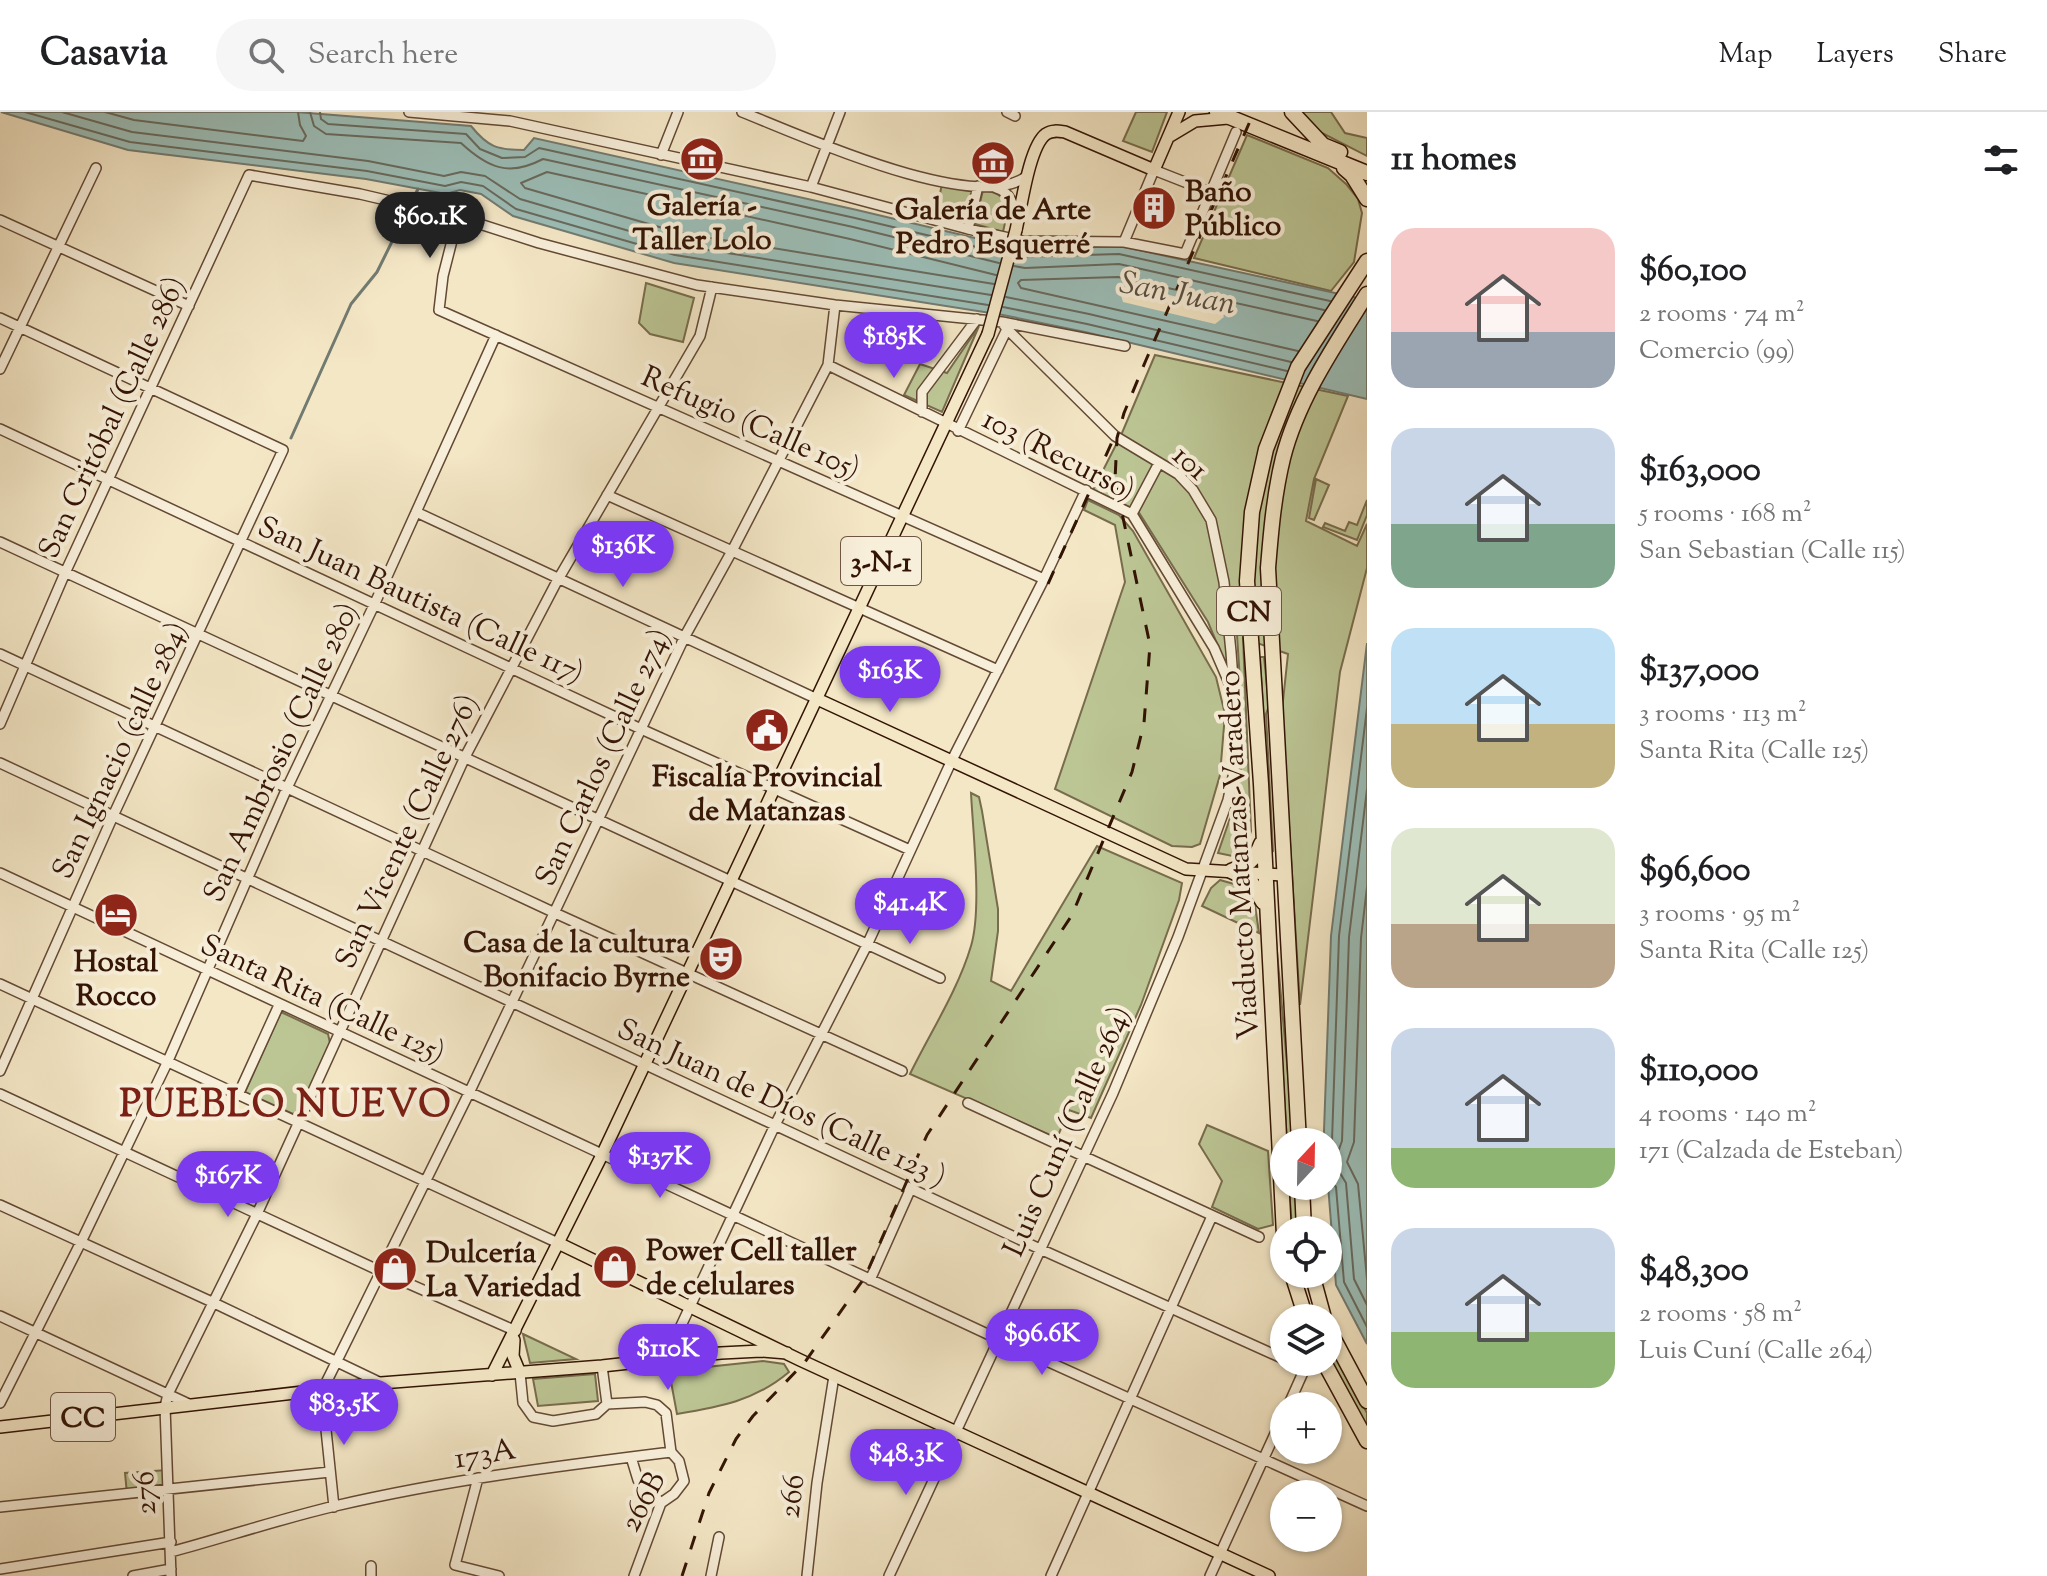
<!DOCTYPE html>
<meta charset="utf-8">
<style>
body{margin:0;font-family:"Sorts Mill Goudy",serif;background:#f6f6f6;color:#202124;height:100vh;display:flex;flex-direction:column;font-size:30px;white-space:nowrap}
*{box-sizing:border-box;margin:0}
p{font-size:26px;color:#757577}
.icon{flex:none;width:44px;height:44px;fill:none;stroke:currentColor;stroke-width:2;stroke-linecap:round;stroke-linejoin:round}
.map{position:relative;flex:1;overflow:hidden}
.panel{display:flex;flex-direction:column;background:#fff;width:680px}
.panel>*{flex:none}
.needle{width:52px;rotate:22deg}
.tools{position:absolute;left:1270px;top:1016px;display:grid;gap:16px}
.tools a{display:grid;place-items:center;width:72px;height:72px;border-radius:50%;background:#fff;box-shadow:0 2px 6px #0004;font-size:40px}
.price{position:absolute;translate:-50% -68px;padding:0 18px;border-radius:28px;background:#7c3aed;color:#fff;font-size:26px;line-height:52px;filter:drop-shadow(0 2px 4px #0008)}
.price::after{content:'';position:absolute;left:50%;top:48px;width:24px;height:18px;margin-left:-12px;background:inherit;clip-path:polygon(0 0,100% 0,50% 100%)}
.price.on{background:#222;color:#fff}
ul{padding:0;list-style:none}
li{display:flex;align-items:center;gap:24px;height:200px;padding:0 24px}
li span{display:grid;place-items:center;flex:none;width:224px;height:160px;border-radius:24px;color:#555}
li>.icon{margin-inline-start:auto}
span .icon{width:96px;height:96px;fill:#fffc;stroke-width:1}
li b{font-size:34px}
h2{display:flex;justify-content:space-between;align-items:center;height:96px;padding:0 24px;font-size:34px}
header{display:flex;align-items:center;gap:48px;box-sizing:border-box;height:112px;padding:0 40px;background:#fff;border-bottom:2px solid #e0e0e0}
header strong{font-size:38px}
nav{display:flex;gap:44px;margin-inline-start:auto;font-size:28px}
.search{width:560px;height:72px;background:#f6f6f6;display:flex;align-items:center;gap:20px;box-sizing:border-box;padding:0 28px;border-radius:44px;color:#757577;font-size:30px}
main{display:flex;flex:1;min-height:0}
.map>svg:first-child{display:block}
</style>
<header>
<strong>Casavia</strong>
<div class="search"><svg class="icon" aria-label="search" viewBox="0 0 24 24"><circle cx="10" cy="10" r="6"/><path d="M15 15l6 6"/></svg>Search here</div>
<nav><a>Map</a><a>Layers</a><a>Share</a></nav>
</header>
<main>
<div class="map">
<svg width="1367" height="1464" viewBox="0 0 1367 1464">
<rect width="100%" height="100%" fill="#f4e7c6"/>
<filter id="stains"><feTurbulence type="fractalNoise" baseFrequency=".0025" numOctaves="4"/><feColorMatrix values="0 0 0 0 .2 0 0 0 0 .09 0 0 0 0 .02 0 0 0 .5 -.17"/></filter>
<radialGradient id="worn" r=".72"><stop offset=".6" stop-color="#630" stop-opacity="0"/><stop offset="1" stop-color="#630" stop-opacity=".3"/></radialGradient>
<path fill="#bcc594" stroke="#786c4c" stroke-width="2" d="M1136,0h31l-15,40 -29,-11z
M1301,0h30l14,21 22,5v18l-49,-25z
M1247,23l81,33 18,16 12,15 4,14 -8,49 -23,29 -137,-33z
M942,72l32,5 -7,31 -31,-7z
M983,78c29,4 25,19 20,42l-28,-8z
M646,171l48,15 -11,44 -33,-8 -11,-11z
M979,214l-37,86 -38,-17 16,-31 27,9z
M1155,243l193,41 -34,83 -8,42 51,25 10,-22v44l-27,104 -40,333 -18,-295 6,-56 -45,-16 8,193 -5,15 -9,11 -19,-4 19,-55 7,-56 -7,-107 -11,-4 2,39 -20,-48 -70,-111 -45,-21 29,-57z
M1316,367l13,6 -15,35 -5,-2z
M1088,388l31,15 14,16 83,146 9,37 -5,61 -20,69 -8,3 -20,-1 -117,-57 70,-207 -10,-57 -31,-15z
M1367,388v15l-10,25 -34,-13 2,-4 20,8 4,-9 8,3z
M1260,545h4l5,49 -3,8 7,137 -2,2z
M971,681l8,4 3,14 16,98v22l-7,50 20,10 86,-145 85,37 -3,17 -38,105 -50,113 -22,-8 -12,28 -147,-64c20,-41 48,-84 61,-128 11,-36 2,-113 0,-153z
M1220,768l21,6 13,12 5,35 -57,-27 9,-18z
M1272,783l22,247h-7z
M281,900l47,22 2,9 -31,68 -6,3 -48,-22z
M1207,1013l61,26 5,74 -15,4 -46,-22 10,-26 -23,-37z
M1289,1074h7l2,44h-6z
M523,1222l53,25 -46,4z
M1328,1229l39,72v17l-39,-74z
M763,1249l21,3 5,8c-34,29 -70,35 -112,42l-8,-43z
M595,1262l3,27 -60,5 -5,-27z
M167,1358l1,20 -41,4 -2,-21z"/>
<path fill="#9cbfb9" stroke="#727b71" stroke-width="2" d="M1,0h295l175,14c17,21 26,24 53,24l10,-12 323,72 168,40 95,-4 247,54v99l-282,-67 -82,-17 -329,-52 -161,-47 -32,-22 -21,-4 -14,4 -80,-15 -238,-29z
M1367,531v701l-31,-59 -8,-100v-43h-3l-1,-11 7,-195z"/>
<path fill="#f4e7c6" d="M1127,173l93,22 4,10 -9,7 -92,-22 -3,-10z"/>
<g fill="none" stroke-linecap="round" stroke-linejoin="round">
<path stroke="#686a5e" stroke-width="2" d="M25,0l105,30 237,29 78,15 16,-4 22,4 33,23 159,46 313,50
M62,0l70,20 236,29 76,15 17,-4 24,4 35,23 157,46 314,50
M105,0l29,8 169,21 3,-5 -6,-11 -2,-13
M310,0l4,14 12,8 135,9c27,25 48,34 82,16l310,68 146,36
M320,0l1,7 7,5 138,10 14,15 22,9 23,-1 14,-9 316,70 147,35
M1017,145l102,-3 211,47
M1014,154l11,2 94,-4 205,46
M994,172l-314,-51 -155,-45 -4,-5 26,-11 303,67 146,36
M1006,185l83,17 202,48
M1003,195l84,17 200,47
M1298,239l-277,-63 -3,-5 3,-3 97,-3 199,44
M1367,775l-6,51 -7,204 -7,20 11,22 9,95
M1328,1036l4,-7 7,-205 28,-228
M1328,1047l10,-7 4,-11 7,-204 18,-148
M1328,1056l12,5 6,10 8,96 13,26
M1328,1066l8,9 8,95 23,45"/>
<path stroke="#727b71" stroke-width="3" d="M291,326l60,-134 26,-32 41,-83"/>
<g stroke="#634934" stroke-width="12">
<path id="minor" d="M409,0l101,9 301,66 157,42 55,12 101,1 61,12 51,-122
M742,0c56,22 234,104 285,64
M1007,0l8,4
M661,43l17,-43
M811,75l29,-75
M996,76c15,4 18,17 19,32
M458,105l-15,59 -4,34 605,269
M0,108l189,86
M968,117l10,-43
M1124,130l30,-72 56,22
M0,206l283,132 -170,366 -113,255
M828,253l304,149 82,134 16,37
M0,257l96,-201
M922,300v-20l55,-73
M0,317l641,300 269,121
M958,319l49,-102 -3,-4
M607,383l391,175
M416,400l399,186
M1132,402l27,-51
M0,430l940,436
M0,542l555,259 347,158
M0,612l65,-151 184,-398 111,19 98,23 81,26 158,42 138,20 167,17 123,24
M0,651l1040,486 244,110
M0,761l998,466 369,167
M0,872l558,259
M0,982l380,177 136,60
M238,983l41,-90
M968,991l291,134
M0,1093l212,97 169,81
M870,1168l41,-92
M0,1204l191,89
M665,1248l110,-235 92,-180 84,-183 93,-183 42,-89
M1290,1250l15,6 15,-6
M602,1254l5,38
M520,1261l3,30 10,14 20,4 43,-7 11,-10 38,-2 12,3 9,8 5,39
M0,1291l81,-161 86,-179 120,-275 88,-185 121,-268
M1288,1294l17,-38
M631,1345l7,23 23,23
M478,1366l-23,87 44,11
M0,1395l330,-35
M334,1395l-12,-116 147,-298 216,-457 47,-85 96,-186 7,-60
M171,1440c55,-15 109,-33 164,-46 111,-26 223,-40 336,-54
M371,1454v10
M0,1457l171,-27
M133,1464l38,-7
M171,1464l-6,-169 3,-13 89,-180 208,-457 91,-174 144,-247 12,-49
M634,1464l27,-73 13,-9 10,-13 -5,-20 -8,-9
M711,1464l8,-39
M807,1464l10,-93 17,-107
M889,1464l224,-483 65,-156 50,-137 6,-28 2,-52 -5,-68 -7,-70 -13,-62 -18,-30 -15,-16 -63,-38 -108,-107
M1051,1464l161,-360
M1210,1464l74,-162"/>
</g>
<g stroke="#331404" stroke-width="14">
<path id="major" d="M1170,24l25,-15 33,-3
M1016,118c5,-21 13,-84 30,-96 6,-4 12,-3 19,-2l89,38 25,-58
M815,586l371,171 97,6
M558,1131l242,117 469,216
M514,1228l-1,16 7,17
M492,1263l110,-220 386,-821
M0,1315l381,-44 221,-17 119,-13 40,-2 26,2"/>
</g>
<g stroke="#331404" stroke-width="17">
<path id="highway" d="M1217,0l150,61
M1292,0l31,33 17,7
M1344,56l8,7 15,24
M1231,759l19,9 13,22
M1231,759c16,-6 24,-10 30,-27
M1299,1030l-31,-574c3,-37 6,-73 15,-110 15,-59 52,-113 84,-164
M1302,1074l2,44
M1284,1123l-23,-451 -14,-203 5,-69 14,-63 32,-82 69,-106
M1292,1162l14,44
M1312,1162l12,44
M1328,1216l39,73
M1324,1250l43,79"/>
</g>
<use href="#minor" stroke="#f8efda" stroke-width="9"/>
<use href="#major" stroke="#f4e7c6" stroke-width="11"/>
<use href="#highway" stroke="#f4e7c6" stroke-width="14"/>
<path stroke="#331404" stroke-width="3" stroke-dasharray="14 14" stroke-linecap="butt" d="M1048,472l64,-142
M682,1464l27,-83 27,-54 17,-23 52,-54 60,-85 62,-142 145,-220 60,-143 12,-49 6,-78 -35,-165 2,-42 7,-25 22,-53 108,-248"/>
<g stroke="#331404" stroke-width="14" stroke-linecap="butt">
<path id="major-bridge" d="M988,222l28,-104"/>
</g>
<use href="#major-bridge" stroke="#f4e7c6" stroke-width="11"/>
</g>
<defs>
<g id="museum-disc" transform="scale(2.3)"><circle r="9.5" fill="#8f2418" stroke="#f8efda"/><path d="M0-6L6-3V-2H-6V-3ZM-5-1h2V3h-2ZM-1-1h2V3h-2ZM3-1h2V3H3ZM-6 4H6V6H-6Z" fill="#fff"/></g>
<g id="building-disc" transform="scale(2.3)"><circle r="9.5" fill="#8f2418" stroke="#f8efda"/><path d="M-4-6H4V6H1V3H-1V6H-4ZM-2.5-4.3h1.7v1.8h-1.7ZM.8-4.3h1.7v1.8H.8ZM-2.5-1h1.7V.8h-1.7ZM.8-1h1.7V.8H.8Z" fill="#fff"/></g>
<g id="civic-disc" transform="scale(2.3)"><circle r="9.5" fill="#8f2418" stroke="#f8efda"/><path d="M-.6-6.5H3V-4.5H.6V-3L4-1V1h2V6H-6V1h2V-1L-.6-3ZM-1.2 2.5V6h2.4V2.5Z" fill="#fff"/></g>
<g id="hotel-disc" transform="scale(2.3)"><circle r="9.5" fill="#8f2418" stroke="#f8efda"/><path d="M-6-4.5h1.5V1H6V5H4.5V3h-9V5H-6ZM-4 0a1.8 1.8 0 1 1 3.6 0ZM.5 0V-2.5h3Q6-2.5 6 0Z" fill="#fff"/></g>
<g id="theatre-disc" transform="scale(2.3)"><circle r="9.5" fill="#8f2418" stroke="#f8efda"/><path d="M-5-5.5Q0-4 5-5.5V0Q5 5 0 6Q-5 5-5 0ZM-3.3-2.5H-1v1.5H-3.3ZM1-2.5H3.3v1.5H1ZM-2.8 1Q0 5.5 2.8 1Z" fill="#fff"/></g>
<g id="shop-disc" transform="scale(2.3)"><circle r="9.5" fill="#8f2418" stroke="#f8efda"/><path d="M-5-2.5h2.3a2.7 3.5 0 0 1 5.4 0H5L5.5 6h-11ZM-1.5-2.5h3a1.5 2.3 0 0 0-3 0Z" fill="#fff"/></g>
</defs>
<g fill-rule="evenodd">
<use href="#museum-disc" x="702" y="47"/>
<use href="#museum-disc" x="993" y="51"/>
<use href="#building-disc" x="1154" y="96"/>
<use href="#civic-disc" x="767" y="618"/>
<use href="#hotel-disc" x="116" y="803"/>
<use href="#theatre-disc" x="721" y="847"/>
<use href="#shop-disc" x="615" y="1155"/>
<use href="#shop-disc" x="395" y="1157"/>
</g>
<g text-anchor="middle" stroke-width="8" stroke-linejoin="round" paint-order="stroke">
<g fill="#f8efda" stroke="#6e5644" stroke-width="2">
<rect x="841" y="425" width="80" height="48" rx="6"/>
<rect x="1217" y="475" width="64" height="48" rx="6"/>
<rect x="51" y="1281" width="64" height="48" rx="6"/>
</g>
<g font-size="28" font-weight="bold" fill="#331404">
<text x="881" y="459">3-N-1</text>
<text x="1249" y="509">CN</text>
<text x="83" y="1315">CC</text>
</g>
<g font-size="30" font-weight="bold" fill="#331404" stroke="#f8efda">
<text x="1185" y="89" text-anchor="start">Baño<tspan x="1185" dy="34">Público</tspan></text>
<text x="702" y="103">Galería -<tspan x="702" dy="34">Taller Lolo</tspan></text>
<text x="993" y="107">Galería de Arte<tspan x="993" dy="34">Pedro Esquerré</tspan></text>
<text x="767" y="674">Fiscalía Provincial<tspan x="767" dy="34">de Matanzas</tspan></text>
<text x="690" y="840" text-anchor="end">Casa de la cultura<tspan x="690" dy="34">Bonifacio Byrne</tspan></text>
<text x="116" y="859">Hostal<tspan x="116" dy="34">Rocco</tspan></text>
<text x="646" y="1148" text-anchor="start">Power Cell taller<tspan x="646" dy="34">de celulares</tspan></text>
<text x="426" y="1150" text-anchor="start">Dulcería<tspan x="426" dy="34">La Variedad</tspan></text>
</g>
<g font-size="30" fill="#331404" stroke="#f8efda">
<text transform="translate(111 305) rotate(-65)" y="10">San Critóbal (Calle 286)</text>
<text transform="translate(751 310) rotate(24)" y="10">Refugio (Calle 105)</text>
<text transform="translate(1059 342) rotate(27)" y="10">103 (Recurso)</text>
<text transform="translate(1191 350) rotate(42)" y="10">101</text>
<text transform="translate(421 487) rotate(25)" y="10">San Juan Bautista (Calle 117)</text>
<text transform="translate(119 638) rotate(-65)" y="10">San Ignacio (calle 284)</text>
<text transform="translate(280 640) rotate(-65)" y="10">San Ambrosio (Calle 280)</text>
<text transform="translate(602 645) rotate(-65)" y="10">San Carlos (Calle 274)</text>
<text transform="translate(406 719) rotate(-65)" y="10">San Vicente (Calle 276)</text>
<text transform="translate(1238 743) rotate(-93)" y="10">Viaducto Matanzas-Varadero</text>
<text transform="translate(323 886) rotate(25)" y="10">Santa Rita (Calle 125)</text>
<text transform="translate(782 990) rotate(25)" y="10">San Juan de Díos (Calle 123 )</text>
<text transform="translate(1066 1019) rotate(-66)" y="10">Luis Cuní (Calle 264)</text>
<text transform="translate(485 1341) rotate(-9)" y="10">173A</text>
<text transform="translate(144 1381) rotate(-93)" y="10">276</text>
<text transform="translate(791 1384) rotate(-83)" y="10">266</text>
<text transform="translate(642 1389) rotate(-62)" y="10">266B</text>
</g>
<g font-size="32" font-style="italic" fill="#585043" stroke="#f8efda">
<text transform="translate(1178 180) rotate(11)" y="11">San Juan</text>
</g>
<g font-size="38" font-weight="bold" letter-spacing="2" fill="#7a1f14" stroke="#f8efda">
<text x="286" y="1004">PUEBLO NUEVO</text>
</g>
</g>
<rect width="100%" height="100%" filter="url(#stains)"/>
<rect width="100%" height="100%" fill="url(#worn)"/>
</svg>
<div class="tools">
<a><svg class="needle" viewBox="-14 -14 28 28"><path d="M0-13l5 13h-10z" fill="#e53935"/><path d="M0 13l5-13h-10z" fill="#757577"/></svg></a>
<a><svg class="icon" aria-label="locate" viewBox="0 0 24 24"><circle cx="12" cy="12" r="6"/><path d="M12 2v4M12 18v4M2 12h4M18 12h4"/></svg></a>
<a><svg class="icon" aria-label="layers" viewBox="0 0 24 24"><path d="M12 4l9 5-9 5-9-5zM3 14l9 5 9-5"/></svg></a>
<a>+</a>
<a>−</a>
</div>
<b class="price on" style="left:430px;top:148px">$60.1K</b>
<b class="price" style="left:894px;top:268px">$185K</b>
<b class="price" style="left:623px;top:477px">$136K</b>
<b class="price" style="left:890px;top:602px">$163K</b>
<b class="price" style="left:910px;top:834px">$41.4K</b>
<b class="price" style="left:660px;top:1088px">$137K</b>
<b class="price" style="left:228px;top:1107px">$167K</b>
<b class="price" style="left:1042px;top:1265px">$96.6K</b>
<b class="price" style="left:668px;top:1280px">$110K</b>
<b class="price" style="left:344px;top:1335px">$83.5K</b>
<b class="price" style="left:906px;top:1385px">$48.3K</b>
</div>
<section class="panel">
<h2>11 homes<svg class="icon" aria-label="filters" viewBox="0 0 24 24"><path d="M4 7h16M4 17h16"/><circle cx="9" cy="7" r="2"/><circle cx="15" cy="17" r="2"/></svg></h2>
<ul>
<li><span style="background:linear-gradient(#f6c9c9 65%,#9aa5b1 0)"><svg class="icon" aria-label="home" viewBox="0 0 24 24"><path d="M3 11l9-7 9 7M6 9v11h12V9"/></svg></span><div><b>$60,100</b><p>2 rooms · 74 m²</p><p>Comercio (99)</p></div></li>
<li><span style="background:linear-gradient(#c9d6e8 60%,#7fa58c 0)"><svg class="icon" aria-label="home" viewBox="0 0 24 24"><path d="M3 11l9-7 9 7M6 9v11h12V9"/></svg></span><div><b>$163,000</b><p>5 rooms · 168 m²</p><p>San Sebastian (Calle 115)</p></div></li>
<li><span style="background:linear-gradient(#bfe0f5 60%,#c2b280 0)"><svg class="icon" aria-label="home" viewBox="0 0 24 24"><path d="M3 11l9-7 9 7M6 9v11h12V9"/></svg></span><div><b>$137,000</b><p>3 rooms · 113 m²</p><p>Santa Rita (Calle 125)</p></div></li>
<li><span style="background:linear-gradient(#dfe7d0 60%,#b9a48a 0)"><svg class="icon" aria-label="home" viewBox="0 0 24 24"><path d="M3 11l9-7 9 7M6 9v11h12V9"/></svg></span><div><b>$96,600</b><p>3 rooms · 95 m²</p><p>Santa Rita (Calle 125)</p></div></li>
<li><span style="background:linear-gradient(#c9d6e8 75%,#8fb573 0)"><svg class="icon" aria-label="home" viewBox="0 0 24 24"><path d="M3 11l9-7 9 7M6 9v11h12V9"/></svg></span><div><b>$110,000</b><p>4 rooms · 140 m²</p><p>171 (Calzada de Esteban)</p></div></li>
<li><span style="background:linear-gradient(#c9d6e8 65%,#8fb573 0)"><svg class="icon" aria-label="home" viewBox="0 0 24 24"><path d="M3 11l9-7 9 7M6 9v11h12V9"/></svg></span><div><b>$48,300</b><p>2 rooms · 58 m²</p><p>Luis Cuní (Calle 264)</p></div></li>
</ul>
</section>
</main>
